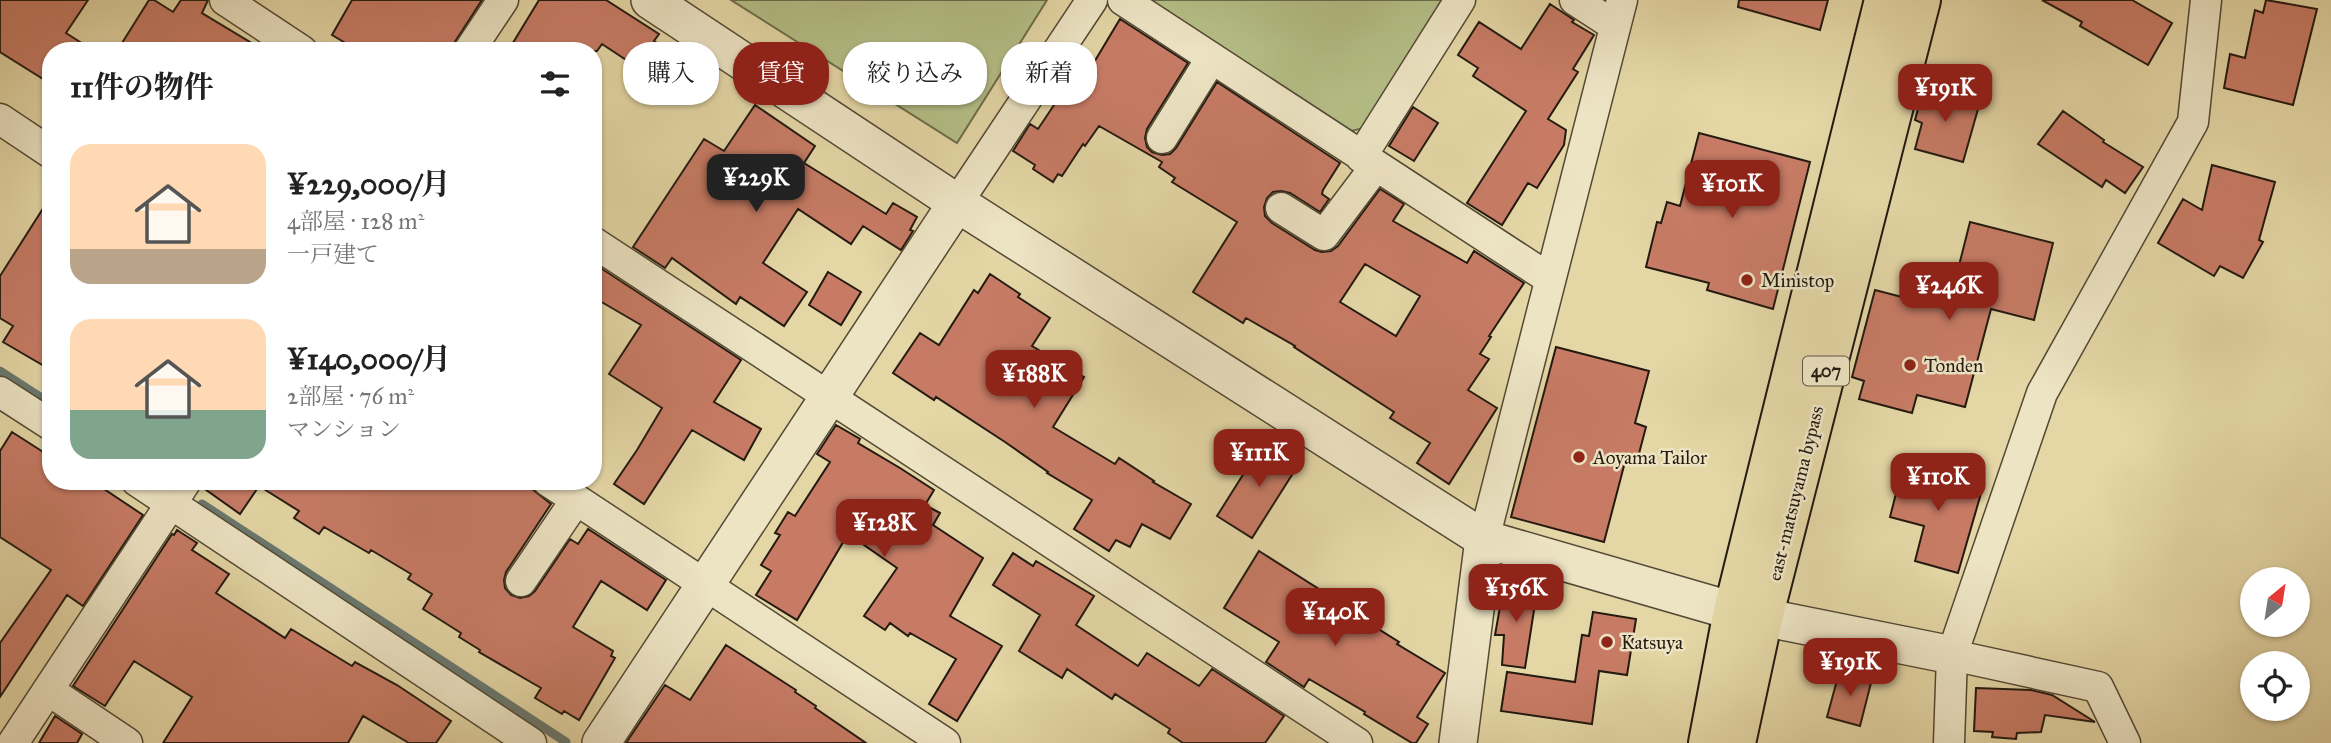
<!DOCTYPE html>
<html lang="ja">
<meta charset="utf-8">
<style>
body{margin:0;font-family:"IM FELL Great Primer","Noto Serif JP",serif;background:#f2f2f2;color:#222;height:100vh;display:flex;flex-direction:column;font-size:26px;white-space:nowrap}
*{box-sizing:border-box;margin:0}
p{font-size:23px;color:#767676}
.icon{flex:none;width:38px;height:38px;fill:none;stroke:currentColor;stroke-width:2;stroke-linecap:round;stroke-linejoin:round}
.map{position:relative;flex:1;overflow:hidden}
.side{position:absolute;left:42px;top:42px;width:560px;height:448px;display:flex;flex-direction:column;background:#fff;border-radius:28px;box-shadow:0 2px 5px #0004}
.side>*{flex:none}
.banner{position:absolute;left:623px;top:42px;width:665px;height:63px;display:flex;gap:14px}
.needle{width:46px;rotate:30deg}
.buttons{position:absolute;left:2240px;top:567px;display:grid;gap:14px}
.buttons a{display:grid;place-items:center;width:70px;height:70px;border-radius:50%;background:#fff;box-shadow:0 2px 5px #0004;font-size:35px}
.price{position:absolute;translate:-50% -60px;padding:0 16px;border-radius:14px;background:#8f2418;color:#fff;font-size:23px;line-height:46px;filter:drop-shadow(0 2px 4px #0008)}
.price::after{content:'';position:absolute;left:50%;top:42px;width:21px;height:16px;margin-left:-10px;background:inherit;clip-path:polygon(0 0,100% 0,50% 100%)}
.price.current{background:#222;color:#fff}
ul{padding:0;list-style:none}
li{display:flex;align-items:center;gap:21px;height:175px;padding:0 28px}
li span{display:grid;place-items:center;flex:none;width:196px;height:140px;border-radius:21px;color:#555}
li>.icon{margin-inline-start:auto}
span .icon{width:84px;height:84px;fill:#fffc;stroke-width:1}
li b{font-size:30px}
h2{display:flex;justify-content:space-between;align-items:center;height:84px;padding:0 28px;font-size:30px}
.pill{padding:0 24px;border-radius:28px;background:#fff;box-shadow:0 2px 5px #0004;font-size:24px;line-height:63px}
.pill.current{background:#8f2418;color:#fff}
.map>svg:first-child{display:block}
</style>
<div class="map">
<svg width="2331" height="743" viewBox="0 0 2331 743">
<rect width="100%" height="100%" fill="#e4d6a5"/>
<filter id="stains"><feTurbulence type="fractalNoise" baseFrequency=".00286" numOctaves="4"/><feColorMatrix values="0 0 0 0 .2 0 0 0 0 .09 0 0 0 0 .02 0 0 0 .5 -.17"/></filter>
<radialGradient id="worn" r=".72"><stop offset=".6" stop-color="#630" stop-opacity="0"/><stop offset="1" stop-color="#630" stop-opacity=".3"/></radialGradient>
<path fill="#b4be86" stroke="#6c6c4b" stroke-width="2" d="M731,0h316l-90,143z
M1150,0h298l-84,128 -13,3z"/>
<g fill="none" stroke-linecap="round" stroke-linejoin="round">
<path stroke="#69786f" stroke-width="9" d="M0,371l51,33
M202,504l364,238"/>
</g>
<path fill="#c77b65" stroke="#231a10" stroke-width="2" fill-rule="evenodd" d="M0,0h88l-22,33 28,18h-43v33l-51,-32z
M149,0h5l19,12 8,-12h27l-6,13 63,38h-148z
M352,0h130l-33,51h-90l-27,-16z
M539,0h67l53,34 -5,7 6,4 -17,26 -41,-27 -5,7h-89z
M1739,0h89l-8,30 -82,-23z
M2042,0h90l40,23 -24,42 -68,-39 2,-4z
M2266,0l51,9 -24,96 -69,-17 6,-34 15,4 10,-48 8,3z
M1550,4l24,16 -2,2 22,13 -21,34 5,3 -30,47 18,11 -2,15 -27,43 -9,-5 -26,42 -35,-22 59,-92 -53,-35 5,-8 -20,-13 21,-33 42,27z
M1120,19l68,44 -41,66 -2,9 2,9 5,5 10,3 8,-1 6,-6 41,-66 123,81 -17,27 -1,4 7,5 -9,13 -30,-19 -9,-2 -8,1 -6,6 -3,9 1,9 7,7 43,27 7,2 9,-1 7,-5 42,-57 24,15 -11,17 74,42 7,-12 50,32 -35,53 2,1 -11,17 9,5 -21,31 29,18 -48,76 -32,-21 13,-20 -40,-25 4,-6 -100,-65 1,-1 -49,-28 -3,5 -50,-31 44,-70 -65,-40 3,-4 -16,-11 3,-5 -63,-36 -14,20 -2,-2 -21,32 -4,-2 -5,8 -20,-13 2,-4 -22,-14 17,-27 8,5 28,-42 -7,-5 12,-19 16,11zM1365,264l55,32 -24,40 -56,-34z
M1924,87l56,15 -17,60 -48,-13 7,-26 -7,-3z
M755,105l60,41 -11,17 82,51 7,-11 24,14 -7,13 3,1 -12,19 -38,-24 -12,18 -53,-35 -35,54 44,29 -23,34 -44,-29 -4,7 -64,-46 -7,10 -32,-21 71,-108 20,12z
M1413,107l25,16 -24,38 -25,-15z
M2063,111l41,29 -1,2 40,25 -18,26 -19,-13 -4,7 -64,-43z
M1699,133l111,29 -37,147 -66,-19 2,-7 -63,-16 11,-45 4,1 6,-21 13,4z
M2212,165l63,17 -16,58 4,2 -20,36 -23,-12 -6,10 -56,-33 25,-44 19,11z
M51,196v174l-48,-28 10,-16 -13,-8v-42z
M1970,222l83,21 -19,77 -43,-11 -26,98 -48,-12 -5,18 -53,-14 5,-18 -12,-4 23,-87 73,19z
M593,263l148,97 -27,42 47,27 -17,31 -52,-30 -48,74 -30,-20 23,-34 25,-42 -53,-34 32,-49 -48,-28z
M828,272l33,20 -20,33 -32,-20z
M990,274l30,20 -2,3 32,21 -18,28 52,31 -31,50 62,37 4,-6 35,23 -1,1 38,22 -21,35 -28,-15 -12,23 -14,-7 -7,11 -35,-22 18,-29 -45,-27 1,-1 -43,-30 -69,-45 -2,3 -41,-27 27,-40 19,12 35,-55 4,3z
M1556,347l93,24 -14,52 11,4 -10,38 -11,-3 -21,80 -93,-25z
M836,425l24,14 -2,4 42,25 34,22 -9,15 15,8 -7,12 50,33 -33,58 52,30 -45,75 -28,-17 27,-45 -46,-26 -2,3 -18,-13 -5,7 -21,-14 33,-48 -49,-34 -51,86 -41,-25 15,-24 -10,-6 19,-30 -5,-2 13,-21 7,4 35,-54 -13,-8z
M12,432l39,25v24h41l51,34 -60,91 -16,-11 -67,102v-54l51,-73 -51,-33v-86z
M1263,443l11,7 4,-6 24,15 -50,79 -35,-22z
M1904,462l80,21 -26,90 -43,-12 9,-35 -34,-9z
M203,481h319l29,23 -45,68 -2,8 1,8 6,7 9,3 9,-2 6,-5 35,-52 8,5 10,-15 78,51 -19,30 -46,-29 -28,46 40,24 -2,5 4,2 -36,62 -15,-9 -2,3 -27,-16 6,-10 -62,-36 1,-2 -21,-13 2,-4 -38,-24 9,-15 -24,-15 3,-5 -40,-24 -2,3 -45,-26 -5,7 -25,-16 5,-7 -40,-25 -19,28 -38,-27z
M177,530l20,13 -5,7 37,24 -13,19 69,45 6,-9 61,37 3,-4 42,23 54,36 -15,22h-27l-46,-27 -15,27h-185l29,-46 -58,-36 -29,45 -32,-20 99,-152 2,1z
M1259,551l90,57 -1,2 51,32 -2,2 48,29 -28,44 11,7 -12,19h-4l-48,-29 1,-2 -56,-33 -5,8 -38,-25 13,-20 -55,-34z
M1013,553l20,13 3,-5 58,35 -18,29 62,41 9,-13 52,33 13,-17 72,47 -19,27h-82l-15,-10 2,-4 -55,-35 -3,5 -45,-30 -5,9 -43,-27 21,-36 -47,-30z
M1512,583l25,8 -12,77 -23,-3 2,-30h-9l8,-45z
M1593,612l43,7 -9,56 -28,-4 -7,53 -91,-13 6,-39 68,10 7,-47 7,1z
M726,645l70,45 -1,2 21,14 -1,2 51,35h-240l39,-58 25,15z
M1840,669l32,10 -12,47 -33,-9z
M1976,688l55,2 21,5 43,27 -50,-7 -4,17 -24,1 -1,6 -24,-2 1,-5 -19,-1z
M55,716l27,18 -5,9h-38z"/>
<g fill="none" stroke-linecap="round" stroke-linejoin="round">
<g stroke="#534935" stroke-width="33">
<path id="minor" d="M225,0l77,51
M1123,0l427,279
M1575,0l40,26
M469,51l34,-51
M0,119l51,34
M1162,138l49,-79
M1361,157l99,-157
M957,203l135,-203
M1281,208l43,27 52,-69
M593,242l764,501
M0,392l51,33
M137,481l394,262
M548,481l397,262
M1484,539l138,-539
M521,581l55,-81
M1952,655l146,32 27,56
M48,690l79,53
M13,743l173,-262
M1949,743l3,-88 90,-262 151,-271 13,-122"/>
</g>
<g stroke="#534935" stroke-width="40">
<path id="tertiary" d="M650,0l307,203 527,336 249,72 219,44
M601,743l356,-540
M1458,743l26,-204"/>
</g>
<g stroke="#231a10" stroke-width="42">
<path id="trunk" d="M1708,743l25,-132 151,-611
M1736,743l27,-125 158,-618"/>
</g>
<use href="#minor" stroke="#ede4c4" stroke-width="30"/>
<use href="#tertiary" stroke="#ede4c4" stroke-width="37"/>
<use href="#trunk" stroke="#e4d6a5" stroke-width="38"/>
</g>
<g fill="#8f2418" stroke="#ede4c4" stroke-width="2.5">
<circle cx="1747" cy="280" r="7"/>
<circle cx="1910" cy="365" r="7"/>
<circle cx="1579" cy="457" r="7"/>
<circle cx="1607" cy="642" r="7"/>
</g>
<g text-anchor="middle" stroke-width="5" stroke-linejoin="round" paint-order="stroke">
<rect fill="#ede4c4" stroke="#605746" stroke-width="2" x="1803" y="356.5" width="46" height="29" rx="5"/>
<g font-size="18" font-weight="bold" fill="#231a10">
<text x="1826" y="377">407</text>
</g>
<g font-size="19" fill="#231a10" stroke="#ede4c4" text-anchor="start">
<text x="1761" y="287">Ministop</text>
<text x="1924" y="372">Tonden</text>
<text x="1593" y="464">Aoyama Tailor</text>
<text x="1621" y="649">Katsuya</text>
</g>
<g font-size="19" fill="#231a10" stroke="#ede4c4">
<text transform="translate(1795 493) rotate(-76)" y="7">east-matsuyama bypass</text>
</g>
</g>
<rect width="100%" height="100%" filter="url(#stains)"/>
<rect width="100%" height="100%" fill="url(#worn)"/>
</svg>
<div class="buttons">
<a><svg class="needle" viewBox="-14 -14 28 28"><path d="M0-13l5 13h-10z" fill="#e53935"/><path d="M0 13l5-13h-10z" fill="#767676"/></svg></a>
<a><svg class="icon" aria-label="locate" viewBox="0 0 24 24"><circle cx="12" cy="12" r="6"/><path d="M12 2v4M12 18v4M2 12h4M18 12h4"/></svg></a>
</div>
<b class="price" style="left:1945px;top:124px">¥191K</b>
<b class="price current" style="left:756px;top:214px">¥229K</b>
<b class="price" style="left:1732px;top:220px">¥101K</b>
<b class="price" style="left:1949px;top:322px">¥246K</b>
<b class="price" style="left:1034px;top:410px">¥188K</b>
<b class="price" style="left:1259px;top:489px">¥111K</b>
<b class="price" style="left:1938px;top:513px">¥110K</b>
<b class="price" style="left:884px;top:559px">¥128K</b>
<b class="price" style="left:1516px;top:624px">¥156K</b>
<b class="price" style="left:1335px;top:648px">¥140K</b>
<b class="price" style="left:1850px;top:698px">¥191K</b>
<div class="banner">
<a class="pill">購入</a>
<a class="pill current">賃貸</a>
<a class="pill">絞り込み</a>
<a class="pill">新着</a>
</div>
<section class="side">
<h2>11件の物件<svg class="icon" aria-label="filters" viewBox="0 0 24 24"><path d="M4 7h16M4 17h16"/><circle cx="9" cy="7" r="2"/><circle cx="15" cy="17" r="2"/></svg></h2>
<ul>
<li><span style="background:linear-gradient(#ffd9b3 75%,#b9a48a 0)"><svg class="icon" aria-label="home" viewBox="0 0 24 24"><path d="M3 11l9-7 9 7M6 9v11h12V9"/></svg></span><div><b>¥229,000/月</b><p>4部屋 · 128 m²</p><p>一戸建て</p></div></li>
<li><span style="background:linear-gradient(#ffd9b3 65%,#7fa58c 0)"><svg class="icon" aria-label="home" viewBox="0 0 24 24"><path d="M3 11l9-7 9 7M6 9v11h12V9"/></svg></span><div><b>¥140,000/月</b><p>2部屋 · 76 m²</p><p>マンション</p></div></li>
</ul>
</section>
</div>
